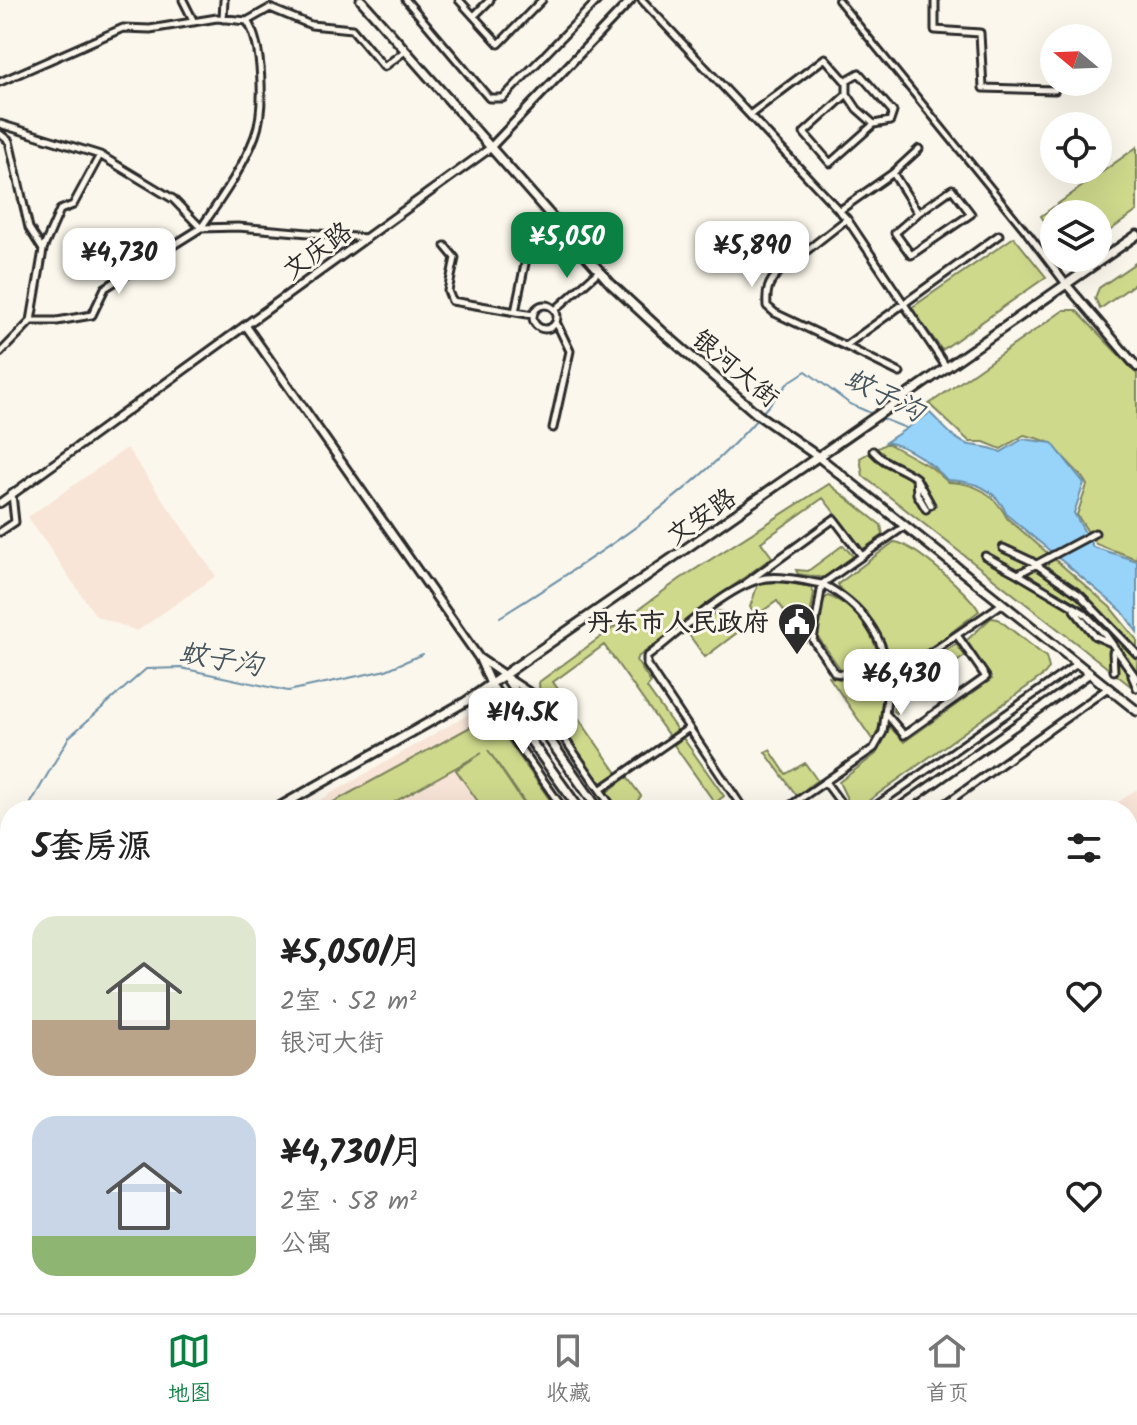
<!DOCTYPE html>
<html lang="zh">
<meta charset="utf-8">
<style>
body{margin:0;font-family:Kalam,"LXGW WenKai TC",sans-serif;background:#f6f6f6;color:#222;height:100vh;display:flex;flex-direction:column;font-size:30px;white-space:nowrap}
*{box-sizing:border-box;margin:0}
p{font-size:26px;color:#767676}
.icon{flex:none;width:44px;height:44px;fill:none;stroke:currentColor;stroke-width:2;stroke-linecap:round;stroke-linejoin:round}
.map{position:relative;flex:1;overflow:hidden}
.side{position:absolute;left:0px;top:800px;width:1138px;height:514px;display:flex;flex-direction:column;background:#fff;border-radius:32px 32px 0 0;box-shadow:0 8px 32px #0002}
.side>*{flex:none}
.needle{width:52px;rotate:289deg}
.controls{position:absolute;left:1040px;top:24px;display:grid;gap:16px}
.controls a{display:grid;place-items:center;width:72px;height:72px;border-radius:50%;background:#fff;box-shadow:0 8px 32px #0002;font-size:40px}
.price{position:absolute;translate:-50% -68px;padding:0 18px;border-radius:16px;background:#fff;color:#222;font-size:26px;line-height:52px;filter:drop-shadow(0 2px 4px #0008)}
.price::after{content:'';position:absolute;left:50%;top:48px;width:24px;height:18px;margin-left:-12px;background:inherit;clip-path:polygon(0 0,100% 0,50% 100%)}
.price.current{background:#0b8043;color:#fff}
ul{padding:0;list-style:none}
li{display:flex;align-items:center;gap:24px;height:200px;padding:0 32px}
li span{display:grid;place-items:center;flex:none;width:224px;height:160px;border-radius:24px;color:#555}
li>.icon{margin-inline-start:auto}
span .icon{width:96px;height:96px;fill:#fffc;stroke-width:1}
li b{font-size:34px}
h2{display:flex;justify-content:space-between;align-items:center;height:96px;padding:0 32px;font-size:34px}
.tabs{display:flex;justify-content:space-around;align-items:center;height:112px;border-top:2px solid #e0e0e0;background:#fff;font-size:22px;color:#767676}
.tabs a{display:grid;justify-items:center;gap:4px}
.tabs .current{color:#0b8043}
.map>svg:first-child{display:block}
</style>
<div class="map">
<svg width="1137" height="1313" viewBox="0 0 1137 1313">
<rect width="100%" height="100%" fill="#fbf7ec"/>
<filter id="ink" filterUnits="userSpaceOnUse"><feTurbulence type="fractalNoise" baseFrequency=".0125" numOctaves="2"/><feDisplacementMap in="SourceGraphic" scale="16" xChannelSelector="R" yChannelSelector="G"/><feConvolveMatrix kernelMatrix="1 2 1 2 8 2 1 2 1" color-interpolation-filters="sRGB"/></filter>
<g filter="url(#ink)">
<path fill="#f8e5d7" d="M127,448l89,128 -79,55 -41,-15 -68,-99z
M479,708l73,102h-249z
M1137,789v125l-9,6v-110h-21z"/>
<path fill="#ced98c" stroke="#7c825c" stroke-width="2" d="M1137,147v64l-39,28v-25h-44v22l-13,-20z
M1014,237l32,40 -104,73 -31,-42z
M1137,262v20l-37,27 -5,-11 4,-10z
M1064,310h12l61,64v185l-41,-15 -19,-29 10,-30c-6,-12 -12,-15 -20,-24 -19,-21 -14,-19 -43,-26l-23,14 -17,-7h-14l-41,-38z
M887,443l45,25 16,14c28,1 46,11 59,36l103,89 27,33v51l-274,-215 -3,-18z
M829,484l52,41 2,10 -20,14 -40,-51 -62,44 11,15 -134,100 -2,3 15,23 -4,5 30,42 -8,6 -65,-91 -51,37 64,91 -18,12 -59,-87 -1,-16 141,-103z
M894,542c19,1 78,54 85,69l-74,57 -7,2c-9,-6 -9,-18 -13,-27 -9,-20 -44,-47 -47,-59z
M843,545l11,12 -28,21 -28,-4 -2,-4 12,1z
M784,581l26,6 4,6 -8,48 -29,-40 -20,14 -7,-8 8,-23z
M828,596c32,11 49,44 55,76l-3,5 -39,-7 -25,-36 5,-32z
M718,611l5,1 15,20 -33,25 -18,-25z
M991,618l7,1 48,38 3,11 -4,6 -188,135 -8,-6 -10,-21 37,-28 14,-27 14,15 88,-63 -26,-38z
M956,644l9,12 -67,47 -2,10 -3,-2c7,-41 30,-45 63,-67z
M829,677l48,8 5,6 1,24 -8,23 -3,1z
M483,720l17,9 57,81h-27l-42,-60 40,60h-44l-28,-40 26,-17 -102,57h-61z
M683,738l41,58 -9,7 -41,-58z
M770,750l16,24 19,-11 12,17 -20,16 -32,-44z
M627,777l14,19 -3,4 8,10h-28l-12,-17z
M1128,1025l9,6v68l-9,7z
M1137,1128v185h-160l-6,-9h157v-170z"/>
<path fill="#98d4f9" stroke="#6c90a7" stroke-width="2" d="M930,413c11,10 24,28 40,32 12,2 19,1 31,7l22,-13 29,4 32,40 -10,30 19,34 44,14v71l-15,-21 -115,-96c-11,-27 -33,-34 -60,-35 -15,-17 -39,-34 -61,-38z"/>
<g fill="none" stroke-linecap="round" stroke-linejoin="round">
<path stroke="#6c90a7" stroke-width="2" d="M762,413l27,-31 17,-11 44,33 23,10
M878,417l28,11
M500,617c92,-58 186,-117 258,-199
M27,810l42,-73 77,-68 35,-1 107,23 98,-21 37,-16"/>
<g stroke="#2b2b2b" stroke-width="10">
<path id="pedestrian" d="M838,0l190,234"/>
</g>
<g stroke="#2b2b2b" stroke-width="11">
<path id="minor" d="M183,0l11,22
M406,0l83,98h14l95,-98
M459,0l40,44 43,-44
M642,0l205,219 100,149
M935,0v30l45,3 3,55 72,2
M474,16l16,-16
M223,19l1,-19
M247,21l23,-13 41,17 41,4 32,38 21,-16
M845,81l14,-8 34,39 -3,9 -16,3
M0,82l123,-54 27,1 67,-11 30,3c16,23 18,88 8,115 -12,32 -35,64 -54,92l37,-1 128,11
M751,114l74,-56 22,25v11l-43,39 26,30 44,-39 -17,-15 -10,-15
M0,124l100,31 -27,50 -13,5 -17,39
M0,134l9,7 20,87 14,22 -12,71 -31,32
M893,173l26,-24
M839,211l54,-38 25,40 -23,20 16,22 60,-41 -19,-25 -34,24
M1028,234l38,50
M445,246l10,12 -7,33 4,10 81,14
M533 317a12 12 0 1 1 24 0a12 12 0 1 1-24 0Z
M555,310l44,-39
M515,312l12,-58
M31,321h26l35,-6 13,-27 96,-60 -28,-29 -73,-44
M845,346l-70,-33 -8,-7c-1,-15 1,-23 11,-33l69,-54
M900,373l-55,-27 154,-111
M553,428l17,-77 -14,-29
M873,451c11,13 28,16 43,27l1,16 9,15
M916,478l15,27
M0,532l15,-10 -3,-28
M1003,548l28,13 49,34 57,59
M985,556l33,18 77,-41
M1018,574l66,39 21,21 32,45
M746,583l88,-64 28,37
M822,584c39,20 64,53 67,97l-54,-8 -22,-33z
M1074,610l21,26 14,6
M1113,652l1,19
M1132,676l5,12
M508,678l26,17 80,115
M494,693l10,32 60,85
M887,715l17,20 82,-58 -29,-42
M826,783l20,27
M600,790l89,-62
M744,810l-97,-145v-8c29,-22 84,-74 119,-79 19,-2 38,3 56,6l83,-58
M784,810l90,-62 9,-16 6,-51 113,-77
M870,810l207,-146
M937,810l171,-122
M1128,931l9,-7
M1128,1120l9,-7
M910,1304l7,9
M964,1304l6,9"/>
</g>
<g stroke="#2b2b2b" stroke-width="12">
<path id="tertiary" d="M1066,284l71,83
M246,326l233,332
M0,503l489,-354 142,-149
M491,685l-12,-27 25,17
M896,810l193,-136
M0,864l10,14
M314,1304l6,9
M180,1313l12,-9"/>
</g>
<g stroke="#2b2b2b" stroke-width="13">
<path id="secondary" d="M361,0l250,284 54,50 92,80 63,44 317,253
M504,675l95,135
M491,685l89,125
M274,810l191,-108 672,-467
M0,972l10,-7
M931,1304l6,9
M946,1304l7,9"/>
</g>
<use href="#pedestrian" stroke="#fbf7ec" stroke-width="4"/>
<use href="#minor" stroke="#fbf7ec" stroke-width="5"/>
<use href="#tertiary" stroke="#fbf7ec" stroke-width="6"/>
<use href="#secondary" stroke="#fbf7ec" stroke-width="7"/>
</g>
</g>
<defs>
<g id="civic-pin" transform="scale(2)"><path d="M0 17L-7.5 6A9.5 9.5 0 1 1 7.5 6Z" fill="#2b2b2b" stroke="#fbf7ec"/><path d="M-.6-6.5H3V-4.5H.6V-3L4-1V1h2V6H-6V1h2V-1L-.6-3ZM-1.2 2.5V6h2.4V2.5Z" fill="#fff"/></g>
</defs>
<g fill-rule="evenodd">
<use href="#civic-pin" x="797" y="622"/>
</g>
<g text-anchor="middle" stroke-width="6" stroke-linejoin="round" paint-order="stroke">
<g font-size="26" fill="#2b2b2b" stroke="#fbf7ec">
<text transform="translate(317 250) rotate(-36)" y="9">文庆路</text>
<text transform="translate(736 368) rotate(40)" y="9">银河大街</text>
<text transform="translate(701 516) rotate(-35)" y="9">文安路</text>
</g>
<g font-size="26" font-weight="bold" fill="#2b2b2b" stroke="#fbf7ec" text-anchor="end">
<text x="769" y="631">丹东市人民政府</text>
</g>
<g font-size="28" font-style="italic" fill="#46555e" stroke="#fbf7ec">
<text transform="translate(885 394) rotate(27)" y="10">蚊子沟</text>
<text transform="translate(221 658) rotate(10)" y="10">蚊子沟</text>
</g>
</g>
</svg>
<div class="controls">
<a><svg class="needle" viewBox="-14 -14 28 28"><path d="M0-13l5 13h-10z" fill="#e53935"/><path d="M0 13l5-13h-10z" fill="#767676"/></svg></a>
<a><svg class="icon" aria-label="locate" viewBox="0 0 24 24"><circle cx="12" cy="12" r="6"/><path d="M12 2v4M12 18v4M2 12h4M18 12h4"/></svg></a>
<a><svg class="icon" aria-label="layers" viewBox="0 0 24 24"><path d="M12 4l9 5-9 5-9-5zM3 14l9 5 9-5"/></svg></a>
</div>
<b class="price current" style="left:567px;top:280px">¥5,050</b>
<b class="price" style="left:752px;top:289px">¥5,890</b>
<b class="price" style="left:119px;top:296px">¥4,730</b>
<b class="price" style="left:901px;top:717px">¥6,430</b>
<b class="price" style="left:523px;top:756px">¥14.5K</b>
<section class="side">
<h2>5套房源<svg class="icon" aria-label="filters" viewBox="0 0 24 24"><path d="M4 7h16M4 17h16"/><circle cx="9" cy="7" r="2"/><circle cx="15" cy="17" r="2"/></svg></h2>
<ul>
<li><span style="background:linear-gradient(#dfe7d0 65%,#b9a48a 0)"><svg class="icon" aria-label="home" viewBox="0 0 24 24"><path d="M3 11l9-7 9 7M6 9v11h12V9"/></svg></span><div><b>¥5,050/月</b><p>2室 · 52 m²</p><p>银河大街</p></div><svg class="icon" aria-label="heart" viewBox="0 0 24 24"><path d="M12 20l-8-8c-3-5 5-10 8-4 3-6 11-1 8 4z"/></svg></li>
<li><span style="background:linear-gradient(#c9d6e8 75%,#8fb573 0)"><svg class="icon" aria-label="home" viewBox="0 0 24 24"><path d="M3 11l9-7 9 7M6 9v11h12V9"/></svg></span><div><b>¥4,730/月</b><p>2室 · 58 m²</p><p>公寓</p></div><svg class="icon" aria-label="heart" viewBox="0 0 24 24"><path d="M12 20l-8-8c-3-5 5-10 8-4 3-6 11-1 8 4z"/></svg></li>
</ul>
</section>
</div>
<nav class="tabs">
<a class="current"><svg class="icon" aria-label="map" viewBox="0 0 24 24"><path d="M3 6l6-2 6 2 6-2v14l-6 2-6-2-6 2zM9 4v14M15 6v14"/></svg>地图</a>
<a><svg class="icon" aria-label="saved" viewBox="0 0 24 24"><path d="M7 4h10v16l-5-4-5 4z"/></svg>收藏</a>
<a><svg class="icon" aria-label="home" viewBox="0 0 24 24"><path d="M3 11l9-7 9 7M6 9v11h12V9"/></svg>首页</a>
</nav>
